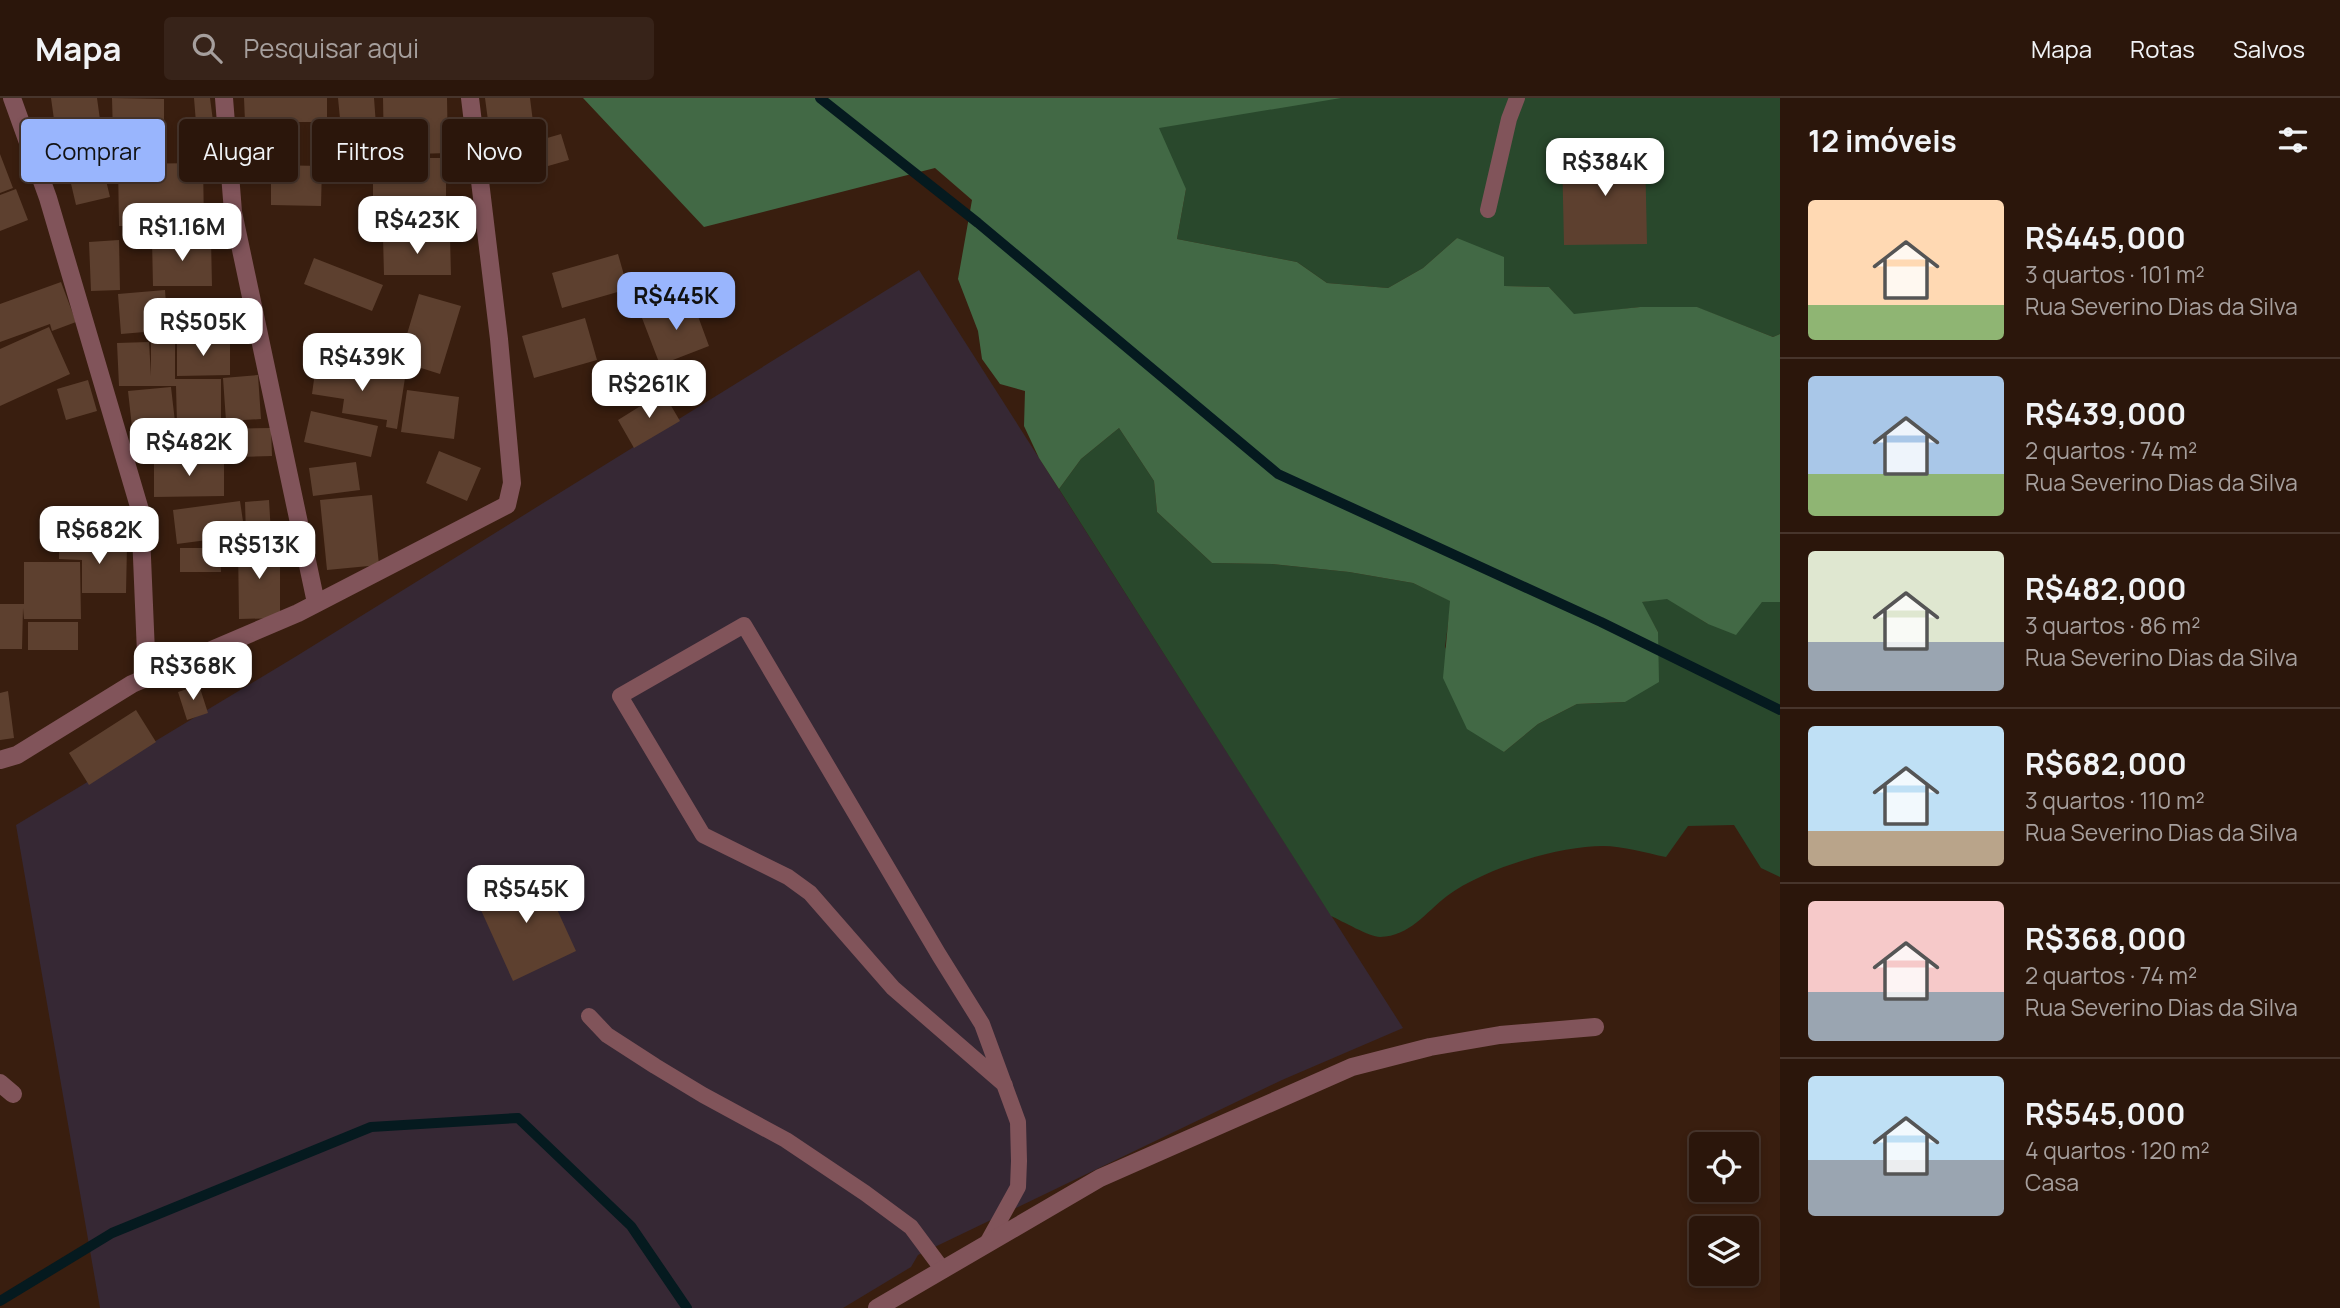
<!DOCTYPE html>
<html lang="pt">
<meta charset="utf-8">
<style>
body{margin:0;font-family:Manrope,sans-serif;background:#372319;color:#f1f3f6;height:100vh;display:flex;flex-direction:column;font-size:26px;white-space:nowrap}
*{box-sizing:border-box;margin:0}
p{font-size:23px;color:#a69f9d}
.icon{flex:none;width:38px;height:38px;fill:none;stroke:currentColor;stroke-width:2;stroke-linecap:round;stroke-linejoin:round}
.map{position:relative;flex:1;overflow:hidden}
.side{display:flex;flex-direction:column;background:#2b160b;width:560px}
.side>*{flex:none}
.top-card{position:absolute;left:21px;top:21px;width:665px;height:63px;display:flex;gap:14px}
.buttons{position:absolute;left:1689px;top:1034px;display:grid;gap:14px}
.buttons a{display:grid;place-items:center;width:70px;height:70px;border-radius:7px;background:#2b160b;box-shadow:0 4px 10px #0003,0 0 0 2px #47352c;font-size:35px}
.price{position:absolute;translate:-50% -60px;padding:0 16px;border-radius:14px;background:#fff;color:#222;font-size:23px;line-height:46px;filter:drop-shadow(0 2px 4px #0008)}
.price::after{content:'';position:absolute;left:50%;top:42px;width:21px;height:16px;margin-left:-10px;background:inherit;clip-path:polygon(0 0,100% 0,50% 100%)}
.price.selected{background:#99b5fd;color:#111}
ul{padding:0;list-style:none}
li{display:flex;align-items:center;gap:21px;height:175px;padding:0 28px}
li+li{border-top:2px solid #47352c}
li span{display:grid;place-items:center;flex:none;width:196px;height:140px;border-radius:7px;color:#555}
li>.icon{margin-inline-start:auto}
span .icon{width:84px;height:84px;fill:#fffc;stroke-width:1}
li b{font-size:30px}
h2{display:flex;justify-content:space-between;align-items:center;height:84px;padding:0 28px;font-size:30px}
.tag{padding:0 24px;border-radius:7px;background:#2b160b;box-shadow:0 4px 10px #0003,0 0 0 2px #47352c;font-size:24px;line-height:63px}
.tag.selected{background:#99b5fd;color:#111}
header{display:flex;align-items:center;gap:42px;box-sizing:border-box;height:98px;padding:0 35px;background:#2b160b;border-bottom:2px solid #47352c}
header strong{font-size:33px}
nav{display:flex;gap:38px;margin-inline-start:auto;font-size:24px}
.search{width:490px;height:63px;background:#372319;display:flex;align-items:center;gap:18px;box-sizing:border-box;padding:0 24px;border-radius:7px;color:#a69f9d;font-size:26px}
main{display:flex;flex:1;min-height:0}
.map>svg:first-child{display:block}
</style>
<header>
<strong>Mapa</strong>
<div class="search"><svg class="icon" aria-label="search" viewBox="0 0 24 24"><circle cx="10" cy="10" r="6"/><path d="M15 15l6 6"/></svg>Pesquisar aqui</div>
<nav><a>Mapa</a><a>Rotas</a><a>Salvos</a></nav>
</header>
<main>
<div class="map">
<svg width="1780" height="1210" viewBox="0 0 1780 1210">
<rect width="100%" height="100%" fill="#391e0f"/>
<path fill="#362834" d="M919,172l484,758 -121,52 -364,175 -7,12 -68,41h-743l-84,-483 279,-168z"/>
<path fill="#29482c" d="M1056,0h724v236l-7,3 -77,-30h-56l-66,8 -25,-28 -45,-1 -47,-48 -34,30 -35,20 -61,-5 -30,-21 -120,-23 9,-50z
M1119,330l35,53 3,31 55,51 60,1 77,8 64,11 38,18 -6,46 59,105 34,-28 39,-20 48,-2 33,-70 -17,-30 26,-4 41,26 54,-22h18v275l-19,-9 -27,-43 -46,1 -22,31c-20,-4 -43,-11 -63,-11 -45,0 -120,23 -156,50 -22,17 -37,40 -67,41 -10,0 -38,-16 -49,-21l-272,-427 22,-30z"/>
<path fill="#426945" d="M583,0h758l-182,30 27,61 -9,50 120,23 30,21 61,5 35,-20 34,-30 47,19v29l45,1 25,27 66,-7h57l76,30 7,-3v268h-18l-26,33 -28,-11 -41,-25 -25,3 16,30 1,50 -34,20 -48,2 -39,20 -34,28 -37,-23 -24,-51 7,-77 -37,-18 -64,-11 -77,-8 -60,-1 -55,-51 -3,-31 -35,-53 -38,31 -22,30 -20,-31 -15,-32 1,-35 -25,-7 -18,-25 -4,-28 -20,-52 14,-79 -37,-32 -231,59z"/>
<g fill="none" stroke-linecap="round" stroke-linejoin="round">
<path stroke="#051a1f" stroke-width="10" d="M820,0l158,125 300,251 323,148 179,88
M0,1203l112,-68 259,-106 147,-9 113,108 56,82"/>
</g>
<path fill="#5d402f" d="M51,0h46l4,29 -45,7z
M112,0l52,1v35l-51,2z
M194,0h16l3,23 -17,2z
M244,0h83v24h-82z
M338,0h36l2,27 -35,4z
M383,0h64l1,55 -64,2z
M485,0h45l3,24 -44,6z
M561,36l8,26 -66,19 -8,-26z
M99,53l11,46 -34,8 -11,-47z
M1645,53l2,93 -83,1 -2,-92z
M0,56l13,34 -13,5z
M373,60h73v38h-73z
M203,65l1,62 -85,1 -1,-62z
M271,67l51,1 -1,40 -50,-1z
M16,91l12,31 -28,11v-36z
M383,139h67l1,38h-67z
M211,141l1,47h-59l-1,-46z
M119,142l1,50 -29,1 -2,-49z
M618,156l10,35 -66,19 -10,-35z
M314,160l69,27 -11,26 -68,-27z
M61,184l15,40 -24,9 -2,-7 -50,18v-38z
M165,192l3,40 -47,4 -3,-40z
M419,196l42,12 -21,68 -41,-13z
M692,202l17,46 -49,19 -18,-47z
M585,220l12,42 -63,18 -12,-42z
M49,229l21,47 -70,32v-57z
M175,237v44h46v44l-44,1 -1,-38h2h-59l-2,-43 32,-1 2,34v-40z
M177,242h53v35l-53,1z
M316,267l89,13 -8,51 -11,-2 1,-7 -45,-7 2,-14 -32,-5z
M258,277l3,44 -35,2 -3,-43z
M88,282l9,31 -31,9 -9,-31z
M171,289l4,35 -43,5 -4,-36z
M407,292l52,7 -5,42 -53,-7z
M663,294l17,29 -46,27 -16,-28z
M311,313l67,15 -7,31 -67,-15z
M271,330l1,28 -96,3v-29z
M439,353l42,17 -14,33 -41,-18z
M224,362v36l-70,1v-36z
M356,364l4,28 -47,6 -4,-28z
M372,397l7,70 -52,5 -7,-70z
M269,402l2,34 -25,2 -1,-34z
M240,403l5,34 -68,9 -4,-34z
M59,446l68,1 -1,48h-44v-33l-23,-1z
M280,446v74l-41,1 -1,-74z
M180,450h40l1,24h-41z
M24,464h56l1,57h-57l-1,-11 -1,41h-22v-45h24z
M28,524h50v28h-50z
M199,587l9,28 -21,7 -9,-28z
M8,593l6,47 -14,2v-47z
M136,612l20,32 -67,43 -20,-32z
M539,772l37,81 -63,30 -37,-82z"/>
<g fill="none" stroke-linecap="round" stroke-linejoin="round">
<path stroke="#81545a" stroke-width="16" d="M1488,112l21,-91 8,-21
M589,918l18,19 48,31 48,29 83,45 79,53 46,34 32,43
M986,1147l32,-58 1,-26 -1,-39 -36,-98 -43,-69 -195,-330 -124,71 83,139 85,42 22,16 83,95 112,97"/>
<path stroke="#81545a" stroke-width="18" d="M12,0l36,100 92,312 7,167
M224,0l9,114 83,391
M0,662l17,-5 115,-71 166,-71 209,-108 5,-22 -13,-144 -29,-241
M0,985l13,11
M877,1210l223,-130 252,-111 78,-20 70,-12 95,-8"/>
</g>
</svg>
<div class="buttons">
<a><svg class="icon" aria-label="locate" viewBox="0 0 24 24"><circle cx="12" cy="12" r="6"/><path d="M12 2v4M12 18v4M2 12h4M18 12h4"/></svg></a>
<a><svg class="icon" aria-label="layers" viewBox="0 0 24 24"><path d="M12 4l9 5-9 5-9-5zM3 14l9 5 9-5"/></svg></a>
</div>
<b class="price" style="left:1605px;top:100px">R$384K</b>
<b class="price" style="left:417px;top:158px">R$423K</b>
<b class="price" style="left:182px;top:165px">R$1.16M</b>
<b class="price selected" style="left:676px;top:234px">R$445K</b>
<b class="price" style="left:203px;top:260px">R$505K</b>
<b class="price" style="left:362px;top:295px">R$439K</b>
<b class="price" style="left:649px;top:322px">R$261K</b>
<b class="price" style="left:189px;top:380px">R$482K</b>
<b class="price" style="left:99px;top:468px">R$682K</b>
<b class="price" style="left:259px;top:483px">R$513K</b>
<b class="price" style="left:193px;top:604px">R$368K</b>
<b class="price" style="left:526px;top:827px">R$545K</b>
<div class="top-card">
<a class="tag selected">Comprar</a>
<a class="tag">Alugar</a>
<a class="tag">Filtros</a>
<a class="tag">Novo</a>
</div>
</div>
<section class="side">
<h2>12 imóveis<svg class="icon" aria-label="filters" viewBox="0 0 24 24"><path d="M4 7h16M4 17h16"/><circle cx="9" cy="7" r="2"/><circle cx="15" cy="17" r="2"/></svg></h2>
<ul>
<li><span style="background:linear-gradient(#ffd9b3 75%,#8fb573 0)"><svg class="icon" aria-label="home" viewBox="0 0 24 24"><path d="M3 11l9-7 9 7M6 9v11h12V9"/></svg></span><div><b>R$445,000</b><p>3 quartos · 101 m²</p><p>Rua Severino Dias da Silva</p></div></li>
<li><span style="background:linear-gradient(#a9c7e8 70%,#8fb573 0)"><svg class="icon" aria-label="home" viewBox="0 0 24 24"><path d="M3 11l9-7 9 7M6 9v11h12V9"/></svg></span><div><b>R$439,000</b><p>2 quartos · 74 m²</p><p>Rua Severino Dias da Silva</p></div></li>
<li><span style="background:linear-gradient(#dfe7d0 65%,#9aa5b1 0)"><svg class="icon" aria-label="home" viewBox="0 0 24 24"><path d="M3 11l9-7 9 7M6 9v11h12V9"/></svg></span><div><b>R$482,000</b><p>3 quartos · 86 m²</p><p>Rua Severino Dias da Silva</p></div></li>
<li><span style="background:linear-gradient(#bfe0f5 75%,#b9a48a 0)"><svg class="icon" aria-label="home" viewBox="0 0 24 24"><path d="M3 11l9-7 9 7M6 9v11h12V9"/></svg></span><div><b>R$682,000</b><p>3 quartos · 110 m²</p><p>Rua Severino Dias da Silva</p></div></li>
<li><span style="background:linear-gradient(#f6c9c9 65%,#9aa5b1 0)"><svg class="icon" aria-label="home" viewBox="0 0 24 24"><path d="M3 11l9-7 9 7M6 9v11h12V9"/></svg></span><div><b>R$368,000</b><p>2 quartos · 74 m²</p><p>Rua Severino Dias da Silva</p></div></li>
<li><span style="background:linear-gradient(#bfe0f5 60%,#9aa5b1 0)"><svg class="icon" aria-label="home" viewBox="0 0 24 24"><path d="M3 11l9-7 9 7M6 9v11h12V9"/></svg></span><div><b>R$545,000</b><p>4 quartos · 120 m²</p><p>Casa</p></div></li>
</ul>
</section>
</main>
